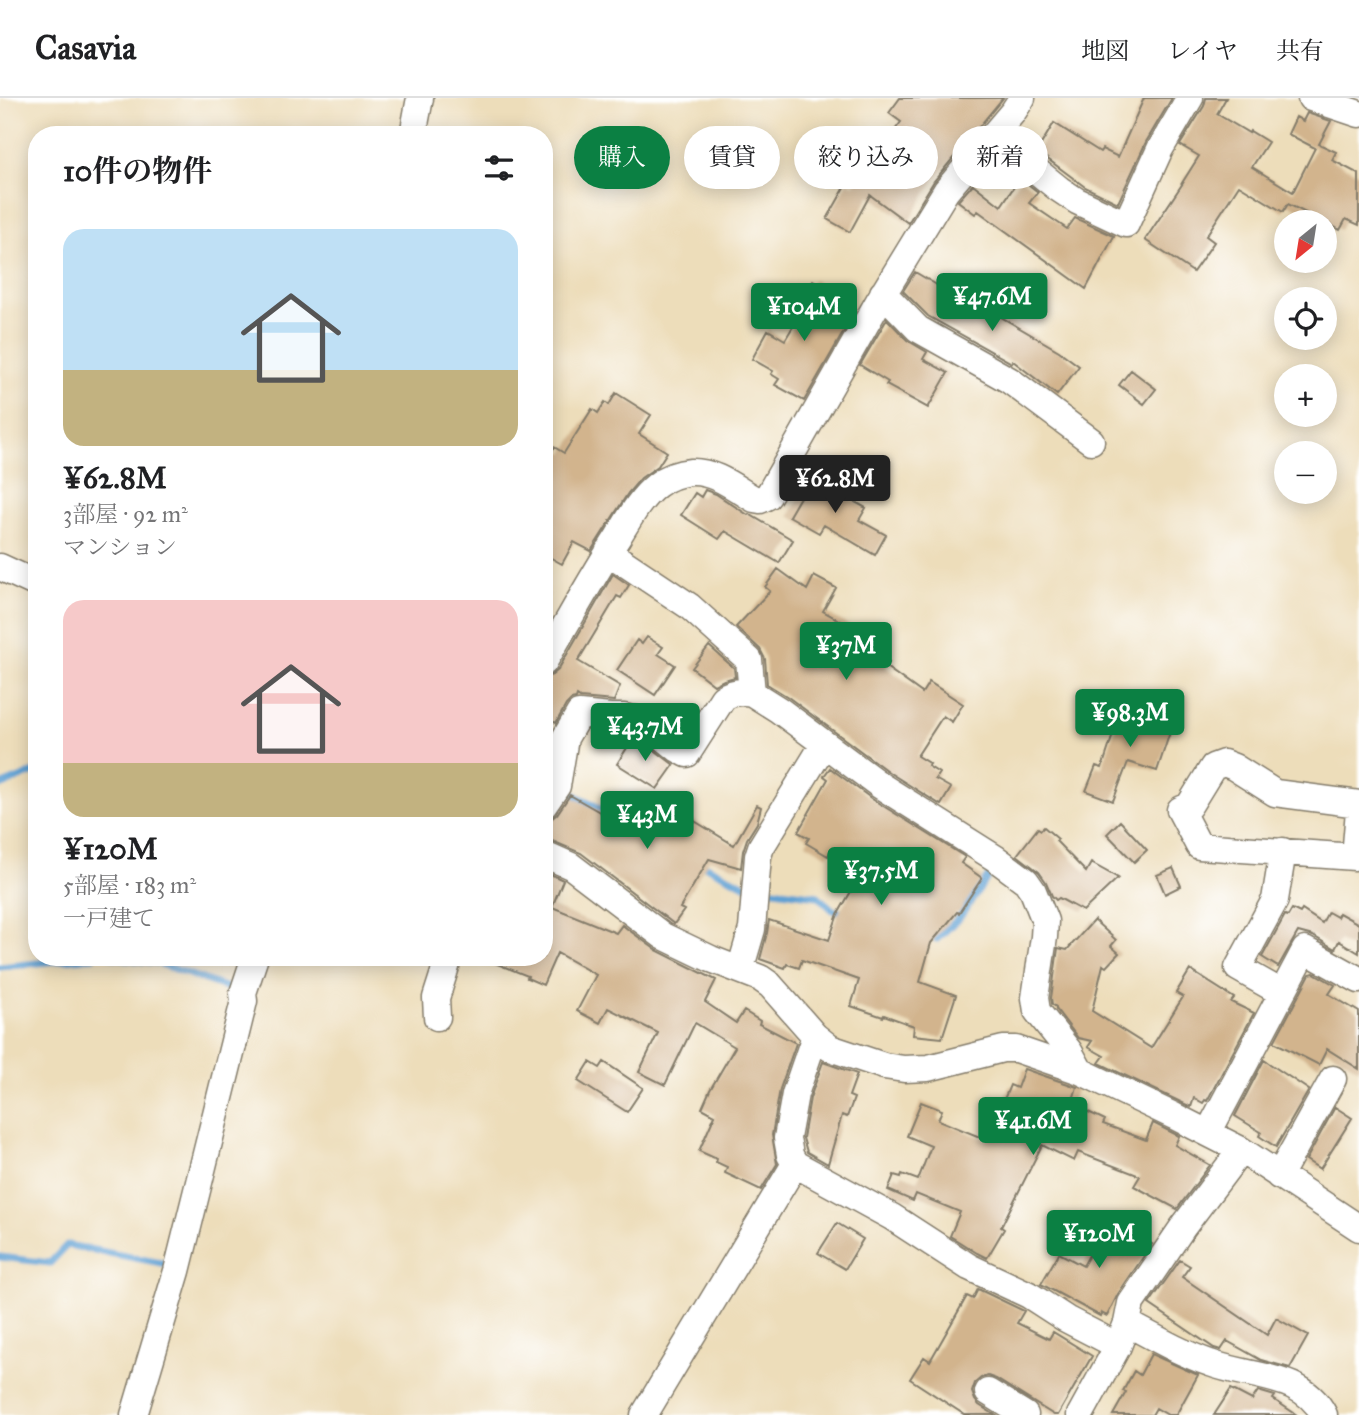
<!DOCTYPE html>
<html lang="ja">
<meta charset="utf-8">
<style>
body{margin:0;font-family:"IM FELL Great Primer","Noto Serif JP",serif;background:#f6f6f6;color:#202124;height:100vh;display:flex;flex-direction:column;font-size:26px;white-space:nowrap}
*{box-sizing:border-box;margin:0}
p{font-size:23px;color:#757577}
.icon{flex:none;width:38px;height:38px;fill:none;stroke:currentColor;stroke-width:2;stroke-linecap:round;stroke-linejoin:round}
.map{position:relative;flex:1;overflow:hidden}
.drawer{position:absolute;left:28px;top:28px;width:525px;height:840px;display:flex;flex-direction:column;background:#fff;border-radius:28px;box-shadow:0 4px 18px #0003}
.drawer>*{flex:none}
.top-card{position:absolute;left:574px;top:28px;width:665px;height:63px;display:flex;gap:14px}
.needle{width:46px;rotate:210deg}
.buttons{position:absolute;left:1274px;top:112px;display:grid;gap:14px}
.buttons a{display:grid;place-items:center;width:63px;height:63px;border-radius:50%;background:#fff;box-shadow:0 4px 18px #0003;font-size:35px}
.price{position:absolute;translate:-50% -60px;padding:0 16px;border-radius:7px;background:#0b8043;color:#fff;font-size:23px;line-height:46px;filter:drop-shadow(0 2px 4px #0008)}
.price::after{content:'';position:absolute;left:50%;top:42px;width:21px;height:16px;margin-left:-10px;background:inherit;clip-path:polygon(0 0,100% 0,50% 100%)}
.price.active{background:#222;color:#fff}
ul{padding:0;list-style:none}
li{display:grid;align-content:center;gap:14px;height:371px;padding:0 35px}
li span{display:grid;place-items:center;height:217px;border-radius:21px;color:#555}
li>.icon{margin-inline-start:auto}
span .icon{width:126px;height:126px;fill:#fffc;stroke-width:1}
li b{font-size:30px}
h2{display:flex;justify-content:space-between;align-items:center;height:84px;padding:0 35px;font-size:30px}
.chip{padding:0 24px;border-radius:32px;background:#fff;box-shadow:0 4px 18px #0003;font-size:24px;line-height:63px}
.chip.active{background:#0b8043;color:#fff}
header{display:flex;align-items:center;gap:42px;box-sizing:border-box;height:98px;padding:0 35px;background:#fff;border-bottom:2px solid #e0e0e0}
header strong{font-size:33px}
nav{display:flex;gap:38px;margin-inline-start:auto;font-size:24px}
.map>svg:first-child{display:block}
</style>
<header>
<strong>Casavia</strong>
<nav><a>地図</a><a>レイヤ</a><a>共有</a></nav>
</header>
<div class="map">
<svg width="1359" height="1317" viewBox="0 0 1359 1317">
<rect width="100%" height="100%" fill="#fff"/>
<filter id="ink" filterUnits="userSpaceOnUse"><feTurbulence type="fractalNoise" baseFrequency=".0143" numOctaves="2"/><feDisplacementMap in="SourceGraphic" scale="14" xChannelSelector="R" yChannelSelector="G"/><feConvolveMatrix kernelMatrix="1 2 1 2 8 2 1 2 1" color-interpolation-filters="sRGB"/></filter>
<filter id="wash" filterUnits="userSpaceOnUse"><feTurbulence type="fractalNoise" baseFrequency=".00686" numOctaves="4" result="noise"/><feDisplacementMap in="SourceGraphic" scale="28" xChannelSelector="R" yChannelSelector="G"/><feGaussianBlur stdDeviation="1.57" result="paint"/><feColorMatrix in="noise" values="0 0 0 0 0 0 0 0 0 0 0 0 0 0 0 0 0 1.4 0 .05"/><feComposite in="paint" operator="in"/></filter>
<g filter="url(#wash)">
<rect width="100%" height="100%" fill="#edddba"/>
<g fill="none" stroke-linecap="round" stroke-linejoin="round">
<path stroke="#60a1d3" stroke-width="7" d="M0,688l37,-15
M564,691l75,40 16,11
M696,763l53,26
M760,790l58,8 15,14 14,4
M926,837l11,4 23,-22 35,-50
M112,859l46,6 75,27 1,-6
M0,869l93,-10
M0,1159l50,6 17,-18 105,20 -1,1"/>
</g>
<g id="blocks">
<path fill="#d2b48d" d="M900,0h103l-69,83 -26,42 -38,-28 -20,37 -23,-13 21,-37 5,3 48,-63 -12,-9z
M1144,0h28l-26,44 -28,61 -33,-16 -48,-36 17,-28 46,29 2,-3 16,8z
M1206,0h20l-9,16 32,19 1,-2 18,11 -16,25 41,25 22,-44 -27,-14 8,-17 7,4 4,-8 24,8 -12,23 17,8 -4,8 27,14v51l-13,-6 -6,11 -52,-26 -5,8 -44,-27 -33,51 8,6 -21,30 -48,-32 38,-57h-1l17,-27 -19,-11 24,-39z
M1020,80l18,14 -9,11 38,26 8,-11 39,18 -28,53 -108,-78 -3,3 -17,-13 15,-17 28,22z
M915,174l37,22 3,-4 104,61 20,15 -22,29 -44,-34 -1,2 -84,-47 -25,-25z
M813,182l23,13 -8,12 23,14 -47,82 -29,-16 4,-6 -8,-5 2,-3 -21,-12 16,-29 17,10 19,-32 -6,-4z
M887,221l20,21 20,12 -4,7 25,14 -20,35 -42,-23 2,-3 -28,-17z
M1131,272l25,19 -12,15 -25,-19z
M616,295l35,22 -12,19 28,18 -9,14 -17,12 -13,15 -37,58 -17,-9 -12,22 -18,-10v-101l6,3 4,-9 10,6 28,-44 6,4 7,-11 4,3z
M816,377l23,13 -2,4 29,16 -7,12 27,15 -11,20 -51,-30 -5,8 -30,-17 18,-31 3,2z
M705,392l11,4 32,21 1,-1 44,26 -14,23 -54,-32 -6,8 -38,-24 14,-22 6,4z
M778,471l29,21 7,-14 22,12 -13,23 30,17 -3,6 39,29 -3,4 36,26 7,-11 34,22 -11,18 -9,-6 -26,40 13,8 -2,2 11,7 -4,6 16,9 -10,17 -51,-32 -102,-76 -21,-13 -2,-25 -5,-10 -24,-22 34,-36 -5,-4z
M613,476l16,11 -8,13 -4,-2 -39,65 42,25 -6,15 -34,-3 -3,-2 -1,3 -5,1 -5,5 -10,18 -12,-6v-36l2,-4 6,-2 6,-5z
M647,539l16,10 -5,7 17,11 -20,30 -38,-25 20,-30 5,4z
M709,548l25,22 1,9 -11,3 -10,5 -22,-17z
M1124,603l22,7 -2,8 28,10 -15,45 -29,-9 -15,39 -27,-10 10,-25 6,2z
M635,637l39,30 -17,24 -40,-25z
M830,670l42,31 93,58 -4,6 21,15 -23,35 -2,-1 -26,31 -11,39 36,13 -14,43 -29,-3 1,-9 -30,-11 -1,2 -32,-11 8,-26 -57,-20 -3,8 -12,-4 -2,4 -25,-9 7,-26 2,-13 60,20 9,-26 26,-45 -33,-19 -3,6 -22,-13 3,-5 -11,-6 30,-53 -4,-3z
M570,697l42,24 2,-2 33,20 17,-30 22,13 2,-3 46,28 23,-40 4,2 -4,16 -10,16 -4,12 -2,17 -32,-9 -29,49 4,2 -10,14 -93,-71 -31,-13 -6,-1v-18l7,-2 6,-5z
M1120,723l27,29 -13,12 -27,-28z
M1044,729l14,12 -2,2 30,31 5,-9 27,15 -35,33 -24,-13 -3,2 -4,-4 -6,-14 -7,-10 -22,-17 21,-27 3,2z
M1173,770l8,18 -16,8 -8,-19z
M544,773l19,9 -11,27 64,26 6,-8 34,25 60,30 -11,22 31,21 8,-12 16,10 -1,3 37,19 -16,46 -8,46 5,29 -16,26 -36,-17 2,-6 -11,-5 1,-3 -18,-8 16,-36 -13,-7 8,-18 25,-43 -40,-24 -30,62 -26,-13 19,-39 -50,-25 -8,15 -23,-12 19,-36 -39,-22 -14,32 -16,-7 1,-2 -46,-18 62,-1z
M1292,811l8,4 2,-3 20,13 6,-11 9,5 2,-4 20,11v29l-20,-12 -4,8 -22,-13 -15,-4 -20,35 -16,-10 23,-42 3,1z
M1094,822l22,20 -5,6 8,7 -13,14 -3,-2 -11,46 59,37 32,-51 -7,-4 14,-23 44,28 -3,4 23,11 -47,88 -2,-1 -2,3 -9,-5 -3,9 -92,-44 5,-7 -16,-9 4,-6 -14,-3 -22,-29v-2l-4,-3 -1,-6 7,-50 9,2z
M1314,875l21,12 -6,9 30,18v57l-32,-20 -8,16 -45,-23 36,-68z
M1264,962l45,30 -33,57 -17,-11 2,-4 -26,-16z
M590,964l10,6 4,-6 39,26 -16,24 -49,-31z
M823,964l34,12 -8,22 5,2 -7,19 -5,-2 -14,49 -21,-12 -4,-14 7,-40z
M1024,971l53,18 -4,13 11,5 -2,4 23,11 -2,4 43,16 7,-17 26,13 -4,9 35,20 -33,44 -43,-23 6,-10 -62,-24 -4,9 -32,-16 -41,82 3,2 -17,29 -10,-5 -27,-17 10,-24 -44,-18 -3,7 -25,-11 6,-15 7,2 1,-3 16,6 13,-34 -24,-10 14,-34 21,8 -4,10 49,20 23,-55 7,3z
M1335,1009l17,11 -32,51 -14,-9z
M1109,1121l43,25 -34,50 -11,22 -6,-3 -1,3 -59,-32 18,-31 24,13z
M837,1125l26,16 -18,30 -27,-16z
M1180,1162l10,6 -8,11 85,58 9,-17 32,18 -18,32 -29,-8 -34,-19 -6,9 -7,-2 -65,-44z
M978,1191l46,22 -7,12 32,16 4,-7 39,24 -34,59h-4l-58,-36 -8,-3 -7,2 -6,5 -3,9 3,8 4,5 16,10h-30l-55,-36 14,-22 6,4 37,-65 6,3z
M1151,1256l47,21 -22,40h-8l-12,-7 -4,7h-39l13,-23 -3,-1 11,-20 6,4z
M1231,1291l21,11 6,-9 17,5 -2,3 24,16h-83z"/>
</g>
</g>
<g filter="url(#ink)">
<use href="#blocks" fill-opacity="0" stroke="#847c6b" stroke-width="2"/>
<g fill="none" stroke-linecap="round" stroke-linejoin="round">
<g stroke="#847c6b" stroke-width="29">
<path id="minor" d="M1311,0l48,16
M413,37l7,-37
M993,38l66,53 18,12 49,23 34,-75 30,-51
M883,195l35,36 91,51 82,61
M608,454l81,54 60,54 3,33 27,17 102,76 114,72 31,23 7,10 12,30 -1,16 -9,61 2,13 32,40 11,20
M0,469l37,17
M544,564c25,-42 48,-85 74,-125 11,-18 22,-39 39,-52 9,-7 22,-12 34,-13 24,-1 44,16 63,27l6,1 8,-4 112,-197 66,-108 67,-79 9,-14
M1359,706l-84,-11 -41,-26 -10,-4 -11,4 -24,39 -9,4 19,36 156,11 4,-47
M544,707l13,-19 8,-48 14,-24 31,3h14l18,3 36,29 9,5 36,-56c9,-6 19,-7 29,-5
M544,756l27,12 92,70 48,23 49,19 10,7 45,51 15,12 54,18 20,3 24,-1 75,-19h13l64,22 94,45 67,34 118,78
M740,872l12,-41 6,-73 3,-9 63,-103
M1282,895l-44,-25 37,-68 8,-49
M437,919l-1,-19 13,-41
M815,938l-20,58 -8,44 3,17 5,9 97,53 77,50 60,28 37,24 52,27
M1208,1035l97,-183 54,30
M1279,1078l54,-97
M1127,1225c28,15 54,30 83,40 39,15 93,10 114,52
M988,1294l37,23
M134,1317l43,-144 67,-270 -1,-8 12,-36
M644,1317l151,-251
M1080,1317l38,-69 9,-23 4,-20 52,-76 58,-77"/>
</g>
<use href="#minor" stroke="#fff" stroke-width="26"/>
</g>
</g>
</svg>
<div class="buttons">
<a><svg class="needle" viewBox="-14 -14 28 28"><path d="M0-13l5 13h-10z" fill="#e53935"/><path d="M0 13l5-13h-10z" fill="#757577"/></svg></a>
<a><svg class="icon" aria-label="locate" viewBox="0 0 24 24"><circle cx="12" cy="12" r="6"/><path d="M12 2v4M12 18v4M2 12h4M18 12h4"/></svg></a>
<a>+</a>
<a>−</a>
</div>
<b class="price" style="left:992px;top:235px">¥47.6M</b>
<b class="price" style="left:804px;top:245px">¥104M</b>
<b class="price active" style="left:835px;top:417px">¥62.8M</b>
<b class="price" style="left:846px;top:584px">¥37M</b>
<b class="price" style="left:1130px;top:651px">¥98.3M</b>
<b class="price" style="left:645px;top:665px">¥43.7M</b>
<b class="price" style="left:647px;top:753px">¥43M</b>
<b class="price" style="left:881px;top:809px">¥37.5M</b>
<b class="price" style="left:1033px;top:1059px">¥41.6M</b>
<b class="price" style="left:1099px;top:1172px">¥120M</b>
<div class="top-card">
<a class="chip active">購入</a>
<a class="chip">賃貸</a>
<a class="chip">絞り込み</a>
<a class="chip">新着</a>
</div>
<section class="drawer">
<h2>10件の物件<svg class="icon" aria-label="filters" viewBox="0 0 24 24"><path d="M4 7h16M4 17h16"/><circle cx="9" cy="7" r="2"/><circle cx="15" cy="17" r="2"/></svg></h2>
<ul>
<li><span style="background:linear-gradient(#bfe0f5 65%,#c2b280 0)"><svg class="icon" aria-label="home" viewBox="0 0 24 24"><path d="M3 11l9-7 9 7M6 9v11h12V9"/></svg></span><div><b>¥62.8M</b><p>3部屋 · 92 m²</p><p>マンション</p></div></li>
<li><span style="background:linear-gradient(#f6c9c9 75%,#c2b280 0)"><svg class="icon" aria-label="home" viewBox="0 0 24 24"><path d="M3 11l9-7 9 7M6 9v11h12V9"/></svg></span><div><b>¥120M</b><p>5部屋 · 183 m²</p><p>一戸建て</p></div></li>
</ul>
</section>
</div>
